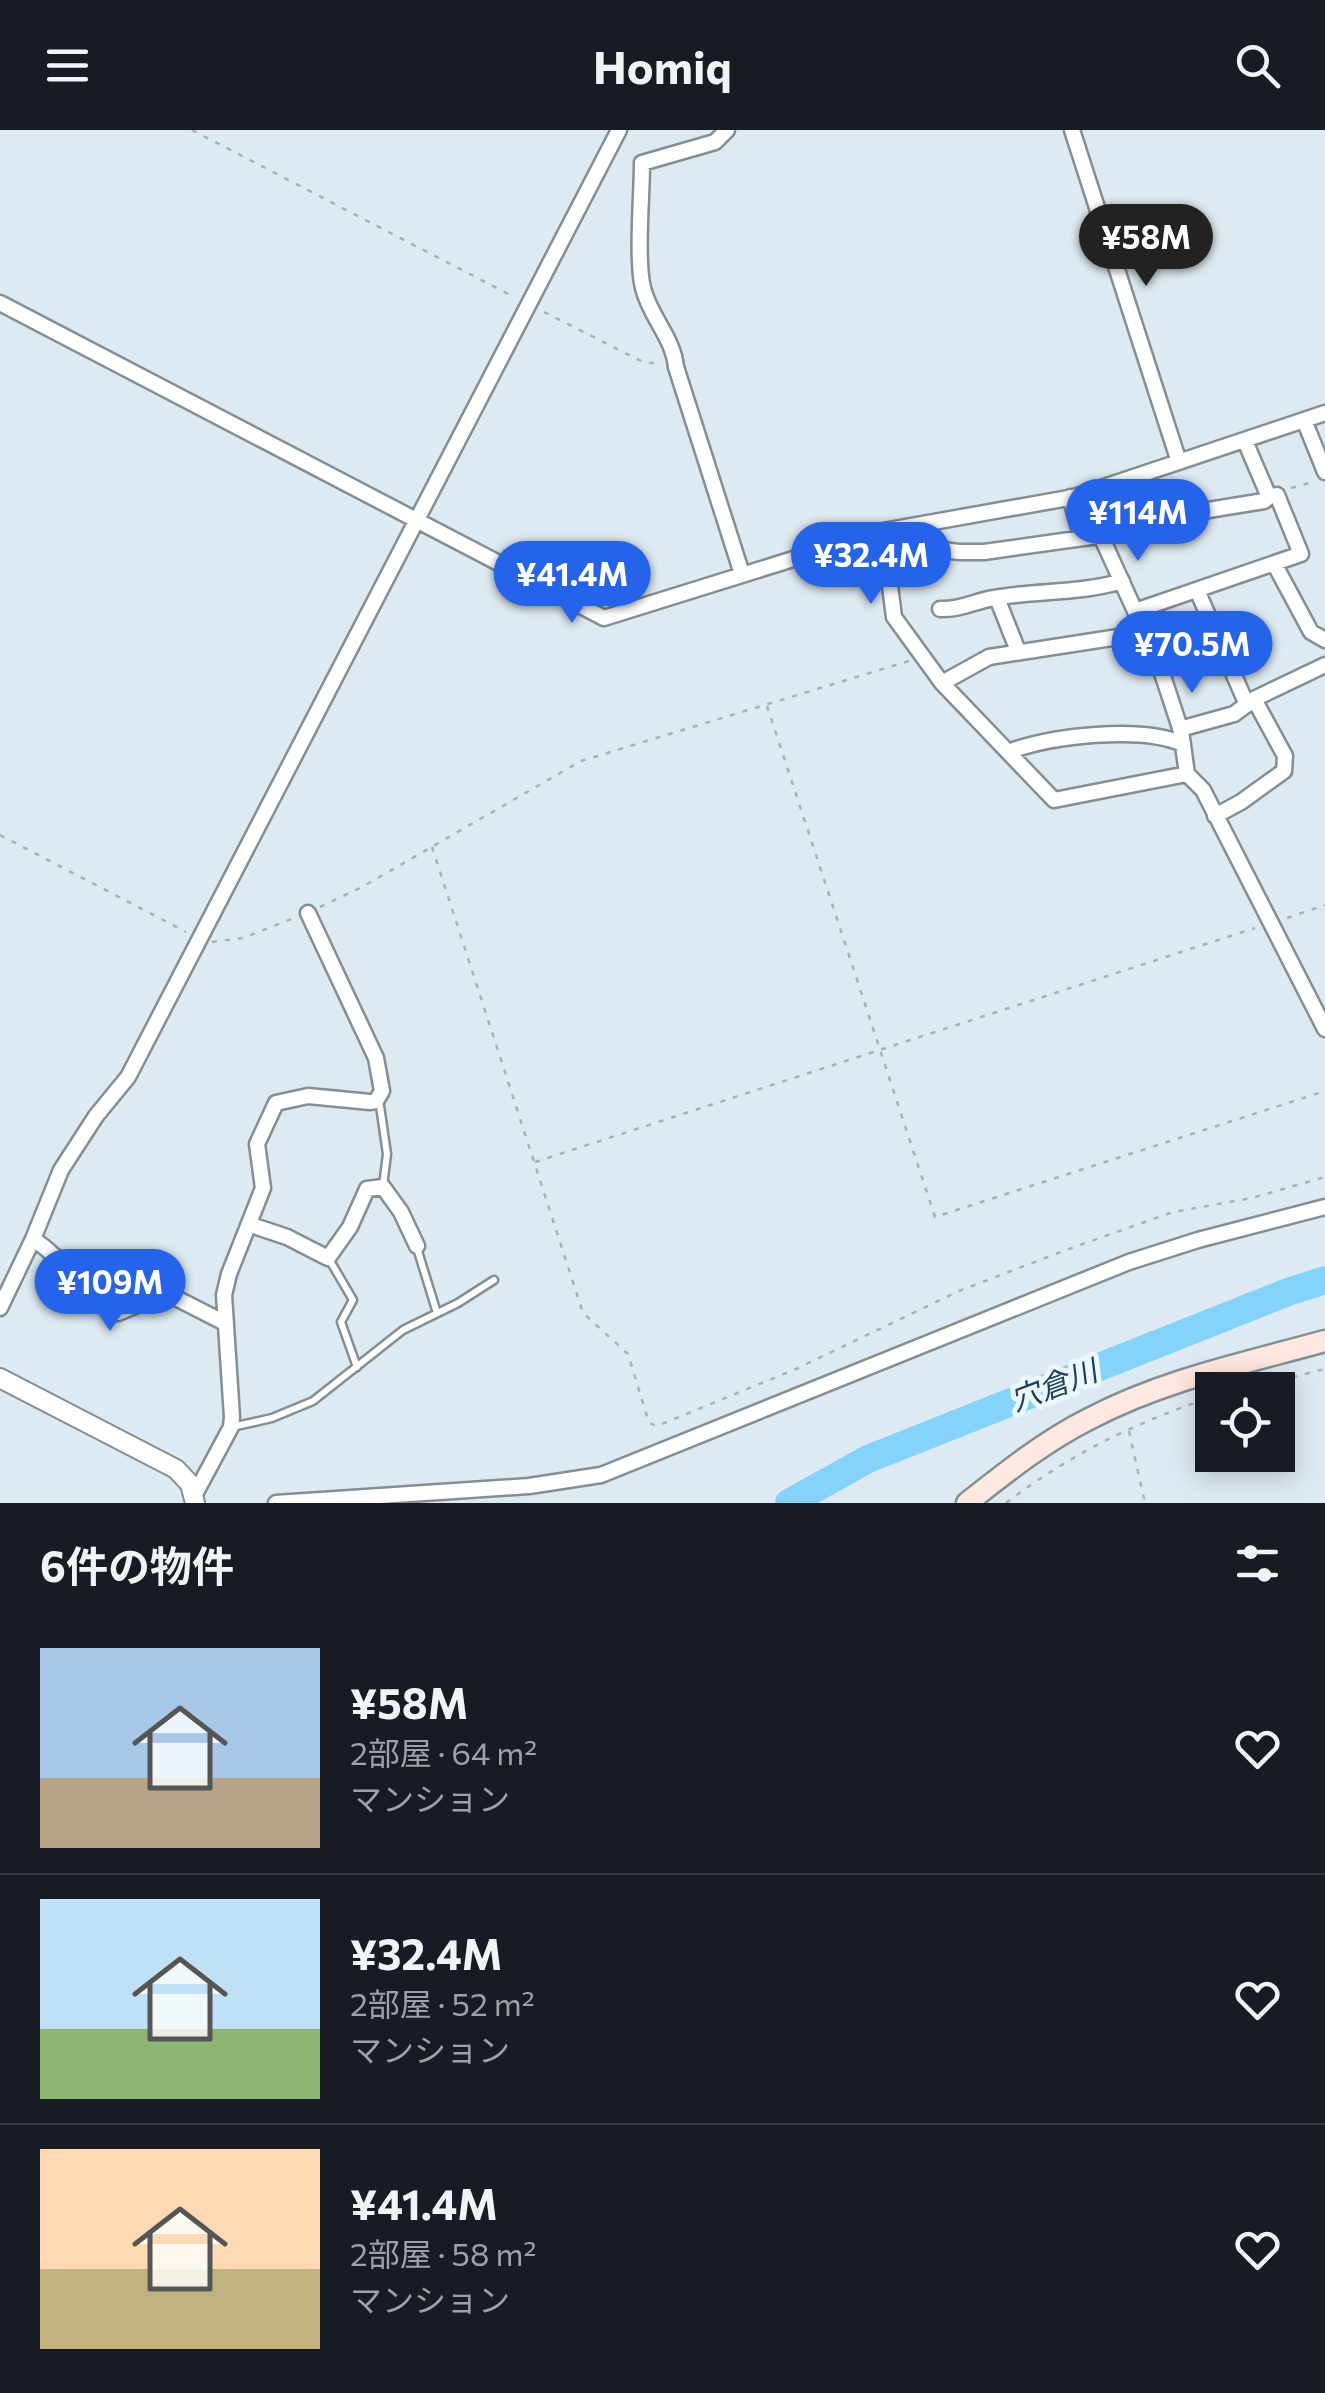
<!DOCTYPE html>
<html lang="ja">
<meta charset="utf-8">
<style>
body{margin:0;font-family:Commissioner,"Noto Sans JP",sans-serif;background:#242831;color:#f1f3f6;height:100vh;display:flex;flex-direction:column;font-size:38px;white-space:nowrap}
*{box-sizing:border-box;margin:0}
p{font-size:32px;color:#9ea1a6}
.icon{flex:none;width:55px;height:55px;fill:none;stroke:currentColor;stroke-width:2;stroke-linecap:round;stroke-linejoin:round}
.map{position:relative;height:1373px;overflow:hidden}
.sheet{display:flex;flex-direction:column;background:#171b24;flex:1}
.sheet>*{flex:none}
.controls{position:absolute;left:1195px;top:1242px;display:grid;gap:20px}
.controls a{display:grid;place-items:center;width:100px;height:100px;border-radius:0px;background:#171b24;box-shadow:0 5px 25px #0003;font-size:50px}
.price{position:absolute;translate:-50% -85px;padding:0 22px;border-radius:35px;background:#2563eb;color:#fff;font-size:32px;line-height:65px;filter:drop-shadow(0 2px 5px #0008)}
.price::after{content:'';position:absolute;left:50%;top:60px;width:30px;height:22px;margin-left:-15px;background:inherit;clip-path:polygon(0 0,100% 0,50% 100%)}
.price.on{background:#222;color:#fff}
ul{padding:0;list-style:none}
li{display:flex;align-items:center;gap:30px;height:250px;padding:0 40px}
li+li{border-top:2px solid #363941}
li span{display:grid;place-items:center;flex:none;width:280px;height:200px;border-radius:0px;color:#555}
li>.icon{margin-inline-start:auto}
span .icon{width:120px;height:120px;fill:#fffc;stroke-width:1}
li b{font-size:42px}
h2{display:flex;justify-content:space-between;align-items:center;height:120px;padding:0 40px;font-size:42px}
header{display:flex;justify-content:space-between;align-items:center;height:130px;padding:0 40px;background:#171b24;font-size:45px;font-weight:700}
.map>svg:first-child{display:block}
</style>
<header><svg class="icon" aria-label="menu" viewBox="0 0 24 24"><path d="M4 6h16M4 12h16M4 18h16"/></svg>Homiq<svg class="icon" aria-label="search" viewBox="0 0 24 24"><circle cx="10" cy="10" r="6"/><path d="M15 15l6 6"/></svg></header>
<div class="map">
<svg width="1325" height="1373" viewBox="0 0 1325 1373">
<rect width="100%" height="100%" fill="#deeaf1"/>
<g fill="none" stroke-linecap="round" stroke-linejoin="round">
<path stroke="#84d3fd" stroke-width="28" d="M789,1373l79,-44 420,-167 37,-12"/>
<g stroke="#838e95" stroke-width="11">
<path id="service" d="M376,971l4,5 7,48 -4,32
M417,1118l20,65
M329,1129l24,41 -12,22 16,45
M232,1297l40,-9 41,-17 90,-71 55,-27 36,-23"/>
</g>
<g stroke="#838e95" stroke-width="19">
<path id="minor" d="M727,0l-12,12 -73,21c0,33 -6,96 1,125 7,29 30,49 33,79l66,207
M1072,0l107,332
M0,173l604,315 279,-87 191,-34 251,-84
M1304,290l21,52
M1245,311l24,56 8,-2 24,59 -166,57 28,65 18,55 6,43 16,16 122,239
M1070,367l12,41
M895,399l16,17 48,6h25l121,-17 79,-21 80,-13 5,-4
M883,401l11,86 48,66 112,117 133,-26
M1101,406l34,75
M1275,435l36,67 14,8
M1197,460l50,115
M997,468l21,53
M940,479c20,1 35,-8 54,-11 43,-8 86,-4 128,-17
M942,553l47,-26 155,-24
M1180,599l54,-15 19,-14
M1008,622c42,-16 133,-27 175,-8
M1215,686l26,-14 43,-31 1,-15 -31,-57 71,-34
M251,1095l36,12 41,21 22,-31 17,-38 16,-2 18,25 16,34
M33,1109c32,20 52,59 85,74l48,-20 59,30
M0,1178l33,-69 28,-69 35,-54 32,-39 491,-947
M194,1366l37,-69 1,-10 -8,-122 5,-21 34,-86 -6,-44 19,-41 32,-7 62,6 6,-1 6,-10 -6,-33 -68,-145
M276,1373l253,-17 72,-11 528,-213 69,-22 127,-33"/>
</g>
<g stroke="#838e95" stroke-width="22">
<path id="tertiary" d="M0,1248l176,91 14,15 5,19"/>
</g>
<g stroke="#838e95" stroke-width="25">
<path id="secondary" d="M967,1373c38,-30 78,-62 122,-84 74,-39 156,-56 236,-78"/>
</g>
<path stroke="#a7b1b7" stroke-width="2.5" stroke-dasharray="5 8" stroke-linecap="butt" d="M192,0l322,167
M544,182l101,51h14
M1291,358l22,-6
M767,576l168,511 390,-126
M0,705l186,97
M432,717l151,466 45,41 21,69 8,3 139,-57 163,-78 107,-41 107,-38 79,-14 73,-21
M320,777l42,-20 219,-126 328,-100
M1287,788l38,-13
M212,812l31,-4 51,-20
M535,1032l720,-234
M1242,1260l83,-21
M1129,1301l16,72
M1006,1373c64,-49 131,-81 206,-106"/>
<use href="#service" stroke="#fff" stroke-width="6"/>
<use href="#minor" stroke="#fff" stroke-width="14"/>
<use href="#tertiary" stroke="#fff" stroke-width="18"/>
<use href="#secondary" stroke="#fee9e0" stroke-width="20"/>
</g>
<g text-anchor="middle" stroke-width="10" stroke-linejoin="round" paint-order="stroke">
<g font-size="30" font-style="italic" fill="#1d4052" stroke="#ebf7ff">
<text transform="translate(1054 1256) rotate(-21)" y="10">穴倉川</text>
</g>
</g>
</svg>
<div class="controls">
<a><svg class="icon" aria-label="locate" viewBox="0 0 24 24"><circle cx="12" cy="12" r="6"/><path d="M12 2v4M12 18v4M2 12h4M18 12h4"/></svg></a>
</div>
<b class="price on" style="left:1146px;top:159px">¥58M</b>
<b class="price" style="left:1138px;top:434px">¥114M</b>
<b class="price" style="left:871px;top:477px">¥32.4M</b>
<b class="price" style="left:572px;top:496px">¥41.4M</b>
<b class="price" style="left:1192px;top:566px">¥70.5M</b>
<b class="price" style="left:110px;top:1204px">¥109M</b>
</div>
<section class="sheet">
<h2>6件の物件<svg class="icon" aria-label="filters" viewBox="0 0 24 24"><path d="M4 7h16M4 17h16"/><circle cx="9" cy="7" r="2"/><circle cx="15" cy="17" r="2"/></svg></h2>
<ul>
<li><span style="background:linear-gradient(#a9c7e8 65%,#b9a48a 0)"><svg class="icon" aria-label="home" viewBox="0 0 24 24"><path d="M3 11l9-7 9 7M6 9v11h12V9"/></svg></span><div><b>¥58M</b><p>2部屋 · 64 m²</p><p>マンション</p></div><svg class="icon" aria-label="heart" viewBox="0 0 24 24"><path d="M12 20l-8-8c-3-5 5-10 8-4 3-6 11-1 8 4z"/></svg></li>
<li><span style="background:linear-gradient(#bfe0f5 65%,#8fb573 0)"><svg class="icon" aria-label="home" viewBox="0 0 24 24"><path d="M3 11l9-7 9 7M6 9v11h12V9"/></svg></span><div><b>¥32.4M</b><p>2部屋 · 52 m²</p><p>マンション</p></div><svg class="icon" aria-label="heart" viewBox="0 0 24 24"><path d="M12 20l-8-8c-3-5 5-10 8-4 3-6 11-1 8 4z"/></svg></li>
<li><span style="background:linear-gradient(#ffd9b3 60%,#c2b280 0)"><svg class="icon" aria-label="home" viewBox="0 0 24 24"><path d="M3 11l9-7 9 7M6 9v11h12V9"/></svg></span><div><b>¥41.4M</b><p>2部屋 · 58 m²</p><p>マンション</p></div><svg class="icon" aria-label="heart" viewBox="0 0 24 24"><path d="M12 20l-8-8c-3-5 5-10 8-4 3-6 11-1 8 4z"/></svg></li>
</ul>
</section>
